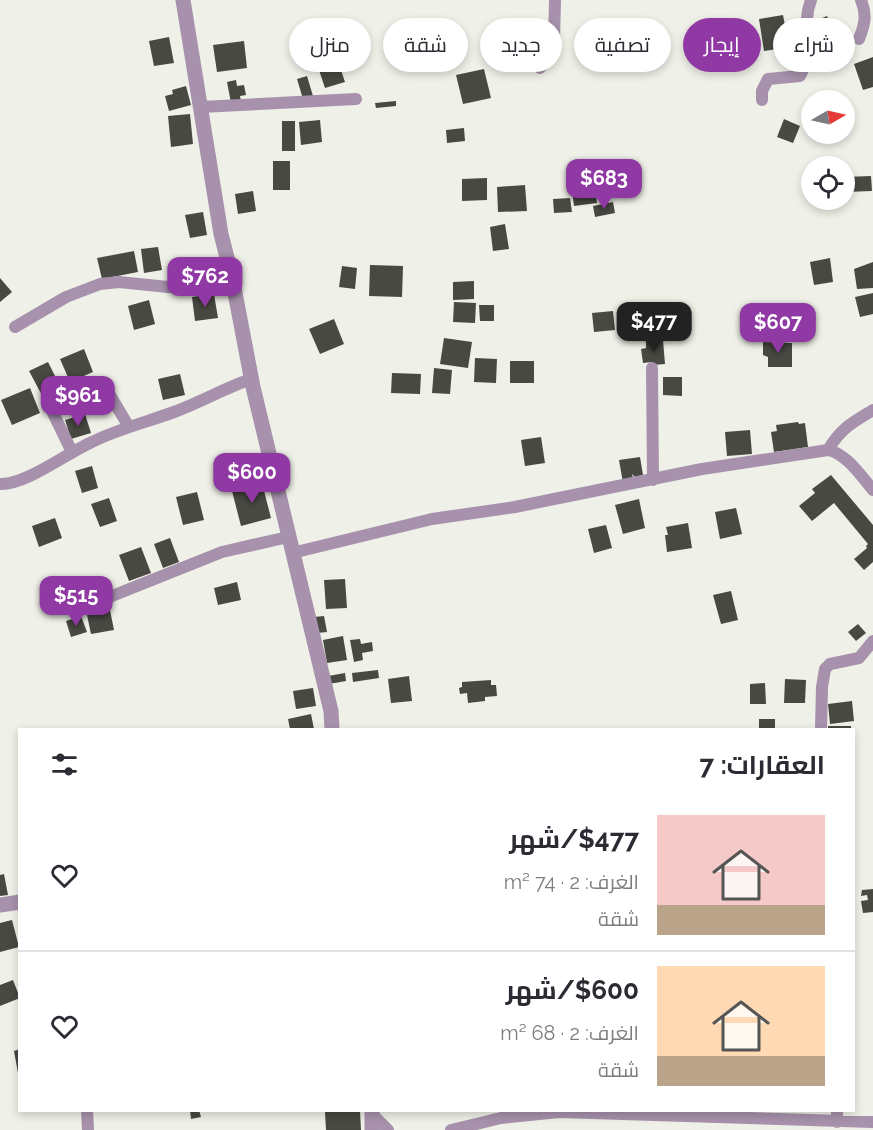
<!DOCTYPE html>
<html lang="ar">
<meta charset="utf-8">
<style>
body{margin:0;font-family:Raleway,Cairo,sans-serif;background:#f2f2f3;color:#2b2b33;direction:rtl;height:100vh;display:flex;flex-direction:column;font-size:22px;white-space:nowrap}
*{box-sizing:border-box;margin:0}
p{font-size:20px;color:#7c7c81}
.icon{flex:none;width:33px;height:33px;fill:none;stroke:currentColor;stroke-width:2;stroke-linecap:round;stroke-linejoin:round}
.map{position:relative;flex:1;overflow:hidden;direction:ltr}
.sheet{position:absolute;left:18px;top:728px;width:837px;height:384px;display:flex;flex-direction:column;background:#fff;border-radius:0px;box-shadow:0 3px 9px #0003;direction:rtl}
.sheet>*{flex:none}
.hud{position:absolute;left:18px;top:18px;width:837px;height:54px;direction:rtl;display:flex;gap:12px}
.needle{width:39px;rotate:81deg}
.tools{position:absolute;left:801px;top:90px;display:grid;gap:12px}
.tools a{display:grid;place-items:center;width:54px;height:54px;border-radius:50%;background:#fff;box-shadow:0 3px 9px #0003;font-size:30px}
.price{position:absolute;translate:-50% -51px;padding:0 14px;border-radius:12px;background:#9038a4;color:#fff;font-size:20px;line-height:39px;filter:drop-shadow(0 2px 3px #0008)}
.price::after{content:'';position:absolute;left:50%;top:36px;width:18px;height:14px;margin-left:-9px;background:inherit;clip-path:polygon(0 0,100% 0,50% 100%)}
.price.active{background:#222;color:#fff}
ul{padding:0;list-style:none}
li{display:flex;align-items:center;gap:18px;height:150px;padding:0 30px}
li+li{border-top:2px solid #e1e1e2}
li span{display:grid;place-items:center;flex:none;width:168px;height:120px;border-radius:0px;color:#555}
li>.icon{margin-inline-start:auto}
span .icon{width:72px;height:72px;fill:#fffc;stroke-width:1}
li b{font-size:26px}
h2{display:flex;justify-content:space-between;align-items:center;height:72px;padding:0 30px;font-size:26px}
.chip{padding:0 21px;border-radius:27px;background:#fff;box-shadow:0 3px 9px #0003;font-size:21px;line-height:54px}
.chip.active{background:#9038a4;color:#fff}
.map>svg:first-child{display:block}
</style>
<div class="map">
<svg width="873" height="1130" viewBox="0 0 873 1130">
<rect width="100%" height="100%" fill="#eff0e7"/>
<path fill="#484942" d="M783,15l4,21 -4,1 2,11 -21,3 -5,-32z
M827,16l10,25 -12,5 -10,-25z
M524,30h19v23l-20,-1z
M169,37l5,26 -20,3 -5,-25z
M244,41l3,27 -30,4 -4,-27z
M873,57v30l-10,3 -9,-26z
M339,64l6,18 -20,6 -6,-18z
M484,69l7,29 -28,6 -7,-29z
M307,76l6,20 -10,3 -6,-20z
M236,80l1,6 7,-1 2,10 -6,1 1,5 -10,2 -4,-21z
M186,86l5,19 -22,6 -4,-15 8,-2 -1,-4z
M396,101v5l-20,2 -1,-5z
M190,114l3,30 -22,3 -3,-31z
M784,119l16,7 -7,17 -16,-6z
M320,120l2,22 -21,3 -2,-23z
M282,121h13v30h-13z
M464,128l1,13 -18,2 -1,-13z
M273,161h17v29h-17z
M871,176l1,15 -28,1v-15z
M487,178v22l-25,1v-22z
M594,180l3,23 -23,3 -3,-23z
M525,185l2,26 -29,1 -1,-25z
M253,191l3,20 -18,3 -3,-20z
M570,198l2,14 -18,1 -1,-14z
M613,202l2,11 -20,4 -2,-11z
M203,212l4,23 -17,3 -5,-23z
M505,224l4,25 -16,2 -3,-24z
M158,247l4,23 -18,3 -3,-24z
M134,251l4,21 -36,7 -5,-21z
M830,258l3,24 -19,3 -4,-23z
M873,262v26l-16,1 -3,-20z
M370,265l33,1 -1,31 -33,-1z
M342,266l15,2 -2,21 -16,-2z
M0,278l12,14 -12,10z
M474,281v18l-21,1v-18z
M873,293v21l-13,3 -5,-20z
M214,294l4,24 -23,3 -3,-24z
M149,300l6,24 -21,6 -6,-24z
M454,302l22,1 -1,20 -22,-1z
M479,305h15v16h-14z
M613,311l2,19 -21,2 -2,-19z
M334,319l10,25 -24,10 -11,-25z
M444,338l28,4 -4,26 -28,-4z
M663,340l2,24 -12,1 -1,-3 -9,1 -2,-14 5,-1v-7z
M763,342l29,1v24h-24v-10l-5,-2z
M84,349l9,23 -23,10 -10,-23z
M475,358l22,1 -1,24 -22,-1z
M510,361h24v22h-24z
M48,362l13,26 -18,9 -14,-26z
M434,368l18,2 -2,24 -18,-1z
M392,373l29,1 -1,20 -29,-1z
M180,374l5,21 -22,5 -5,-21z
M663,377h19v19l-19,-1z
M30,388l10,25 -28,12 -11,-25z
M85,414l6,19 -20,6 -6,-19z
M798,422l1,2 6,-1 3,24 -34,5 -3,-20 6,-1 -1,-6z
M750,430l2,24 -25,2 -2,-24z
M541,437l4,26 -20,3 -4,-26z
M640,457l3,18 -8,2 -3,-3 2,7 -11,2 -4,-23z
M92,466l6,22 -16,5 -7,-22z
M831,475l42,50v37l-9,8 -10,-11 13,-11 -1,-2 2,-2 -34,-41 -22,18 -13,-15 16,-13 -3,-4z
M262,483l9,35 -30,8 -9,-35z
M197,492l7,28 -21,5 -7,-28z
M109,498l8,23 -17,6 -9,-23z
M639,499l6,29 -22,6 -8,-29z
M736,508l6,26 -22,5 -5,-27z
M55,518l7,20 -23,9 -7,-21z
M688,523l4,25 -25,4 -2,-17h3l-2,-8z
M606,525l6,23 -18,5 -6,-24z
M170,538l9,24 -16,6 -9,-24z
M141,547l10,26 -22,8 -10,-26z
M345,579l2,29 -21,1 -2,-29z
M237,582l4,18 -23,5 -4,-17z
M731,591l7,29 -17,4 -8,-29z
M110,610l4,20 -23,4 -4,-19z
M81,616l6,16 -16,5 -5,-16z
M324,616l3,16 -10,1 -3,-16z
M858,624l8,9 -10,8 -8,-9z
M343,636l4,24 -20,3 -4,-23z
M360,639l1,5 11,-2 1,9 -11,2 1,7 -9,2 -4,-22z
M378,670l1,8 -26,4 -1,-9z
M345,673l1,8 -17,3 -1,-8z
M409,676l3,25 -21,2 -3,-24z
M785,679l21,1 -1,23h-21z
M491,680v5h5l1,11 -12,1v4l-17,2 -1,-10 -7,1 -1,-6 3,-1v-5z
M765,683l1,21h-16v-20z
M313,688l3,18 -20,3 -3,-18z
M852,701l2,20 -24,3 -2,-20z
M311,714l3,15h-24l-2,-10z
M759,719h16v10h-16z
M828,726h23v3h-23z
M4,874l4,21 -8,1v-21z
M873,889v23l-10,1 -2,-12 7,-1 -1,-5 -6,1 1,-6z
M12,920l7,27 -19,5v-29z
M13,980l7,18 -20,8v-21z
M20,1049v24h-2l-4,-22z
M190,1110h9l2,7 -10,2z
M360,1110l1,20h-35l-1,-18z"/>
<g fill="none" stroke-linecap="round" stroke-linejoin="round">
<path stroke="#a791ac" stroke-width="12" d="M859,39c6,-15 8,-24 2,-39
M540,68l12,-16 2,-11 1,-41
M762,100v-9l6,-12 32,-3c12,-21 1,-50 11,-76
M201,107l155,-8
M15,327l51,-30 34,-13 19,-2 49,5 64,-10
M652,368l1,112
M828,450c13,-22 24,-27 45,-40
M72,452l-19,-39 5,-9 37,-20 12,6 22,37
M0,484c26,1 67,-31 92,-42 26,-13 55,-20 82,-30 27,-10 51,-24 77,-33
M292,553l140,-34 83,-12 187,-38 126,-19c19,4 33,26 45,40
M77,610l145,-58 66,-15
M821,729l1,-42 3,-18 5,-5 29,-6 14,-17
M87,1110l1,20
M837,1110v12
M372,1114l16,16
M451,1130l50,-12 58,-6 314,10"/>
<path stroke="#a791ac" stroke-width="15" d="M183,0l38,234 11,43 21,110 78,324 1,18
M0,905l20,-3
M372,1130v-20"/>
</g>
</svg>
<div class="tools">
<a><svg class="needle" viewBox="-14 -14 28 28"><path d="M0-13l5 13h-10z" fill="#e53935"/><path d="M0 13l5-13h-10z" fill="#7c7c81"/></svg></a>
<a><svg class="icon" aria-label="locate" viewBox="0 0 24 24"><circle cx="12" cy="12" r="6"/><path d="M12 2v4M12 18v4M2 12h4M18 12h4"/></svg></a>
</div>
<b class="price" style="left:604px;top:210px">$683</b>
<b class="price" style="left:205px;top:308px">$762</b>
<b class="price active" style="left:654px;top:353px">$477</b>
<b class="price" style="left:778px;top:354px">$607</b>
<b class="price" style="left:78px;top:427px">$961</b>
<b class="price" style="left:252px;top:504px">$600</b>
<b class="price" style="left:76px;top:627px">$515</b>
<div class="hud">
<a class="chip">شراء</a>
<a class="chip active">إيجار</a>
<a class="chip">تصفية</a>
<a class="chip">جديد</a>
<a class="chip">شقة</a>
<a class="chip">منزل</a>
</div>
<section class="sheet">
<h2>العقارات: 7<svg class="icon" aria-label="filters" viewBox="0 0 24 24"><path d="M4 7h16M4 17h16"/><circle cx="9" cy="7" r="2"/><circle cx="15" cy="17" r="2"/></svg></h2>
<ul>
<li><span style="background:linear-gradient(#f6c9c9 75%,#b9a48a 0)"><svg class="icon" aria-label="home" viewBox="0 0 24 24"><path d="M3 11l9-7 9 7M6 9v11h12V9"/></svg></span><div><b>$477/شهر</b><p>الغرف: 2 · 74 m²</p><p>شقة</p></div><svg class="icon" aria-label="heart" viewBox="0 0 24 24"><path d="M12 20l-8-8c-3-5 5-10 8-4 3-6 11-1 8 4z"/></svg></li>
<li><span style="background:linear-gradient(#ffd9b3 75%,#b9a48a 0)"><svg class="icon" aria-label="home" viewBox="0 0 24 24"><path d="M3 11l9-7 9 7M6 9v11h12V9"/></svg></span><div><b>$600/شهر</b><p>الغرف: 2 · 68 m²</p><p>شقة</p></div><svg class="icon" aria-label="heart" viewBox="0 0 24 24"><path d="M12 20l-8-8c-3-5 5-10 8-4 3-6 11-1 8 4z"/></svg></li>
</ul>
</section>
</div>
